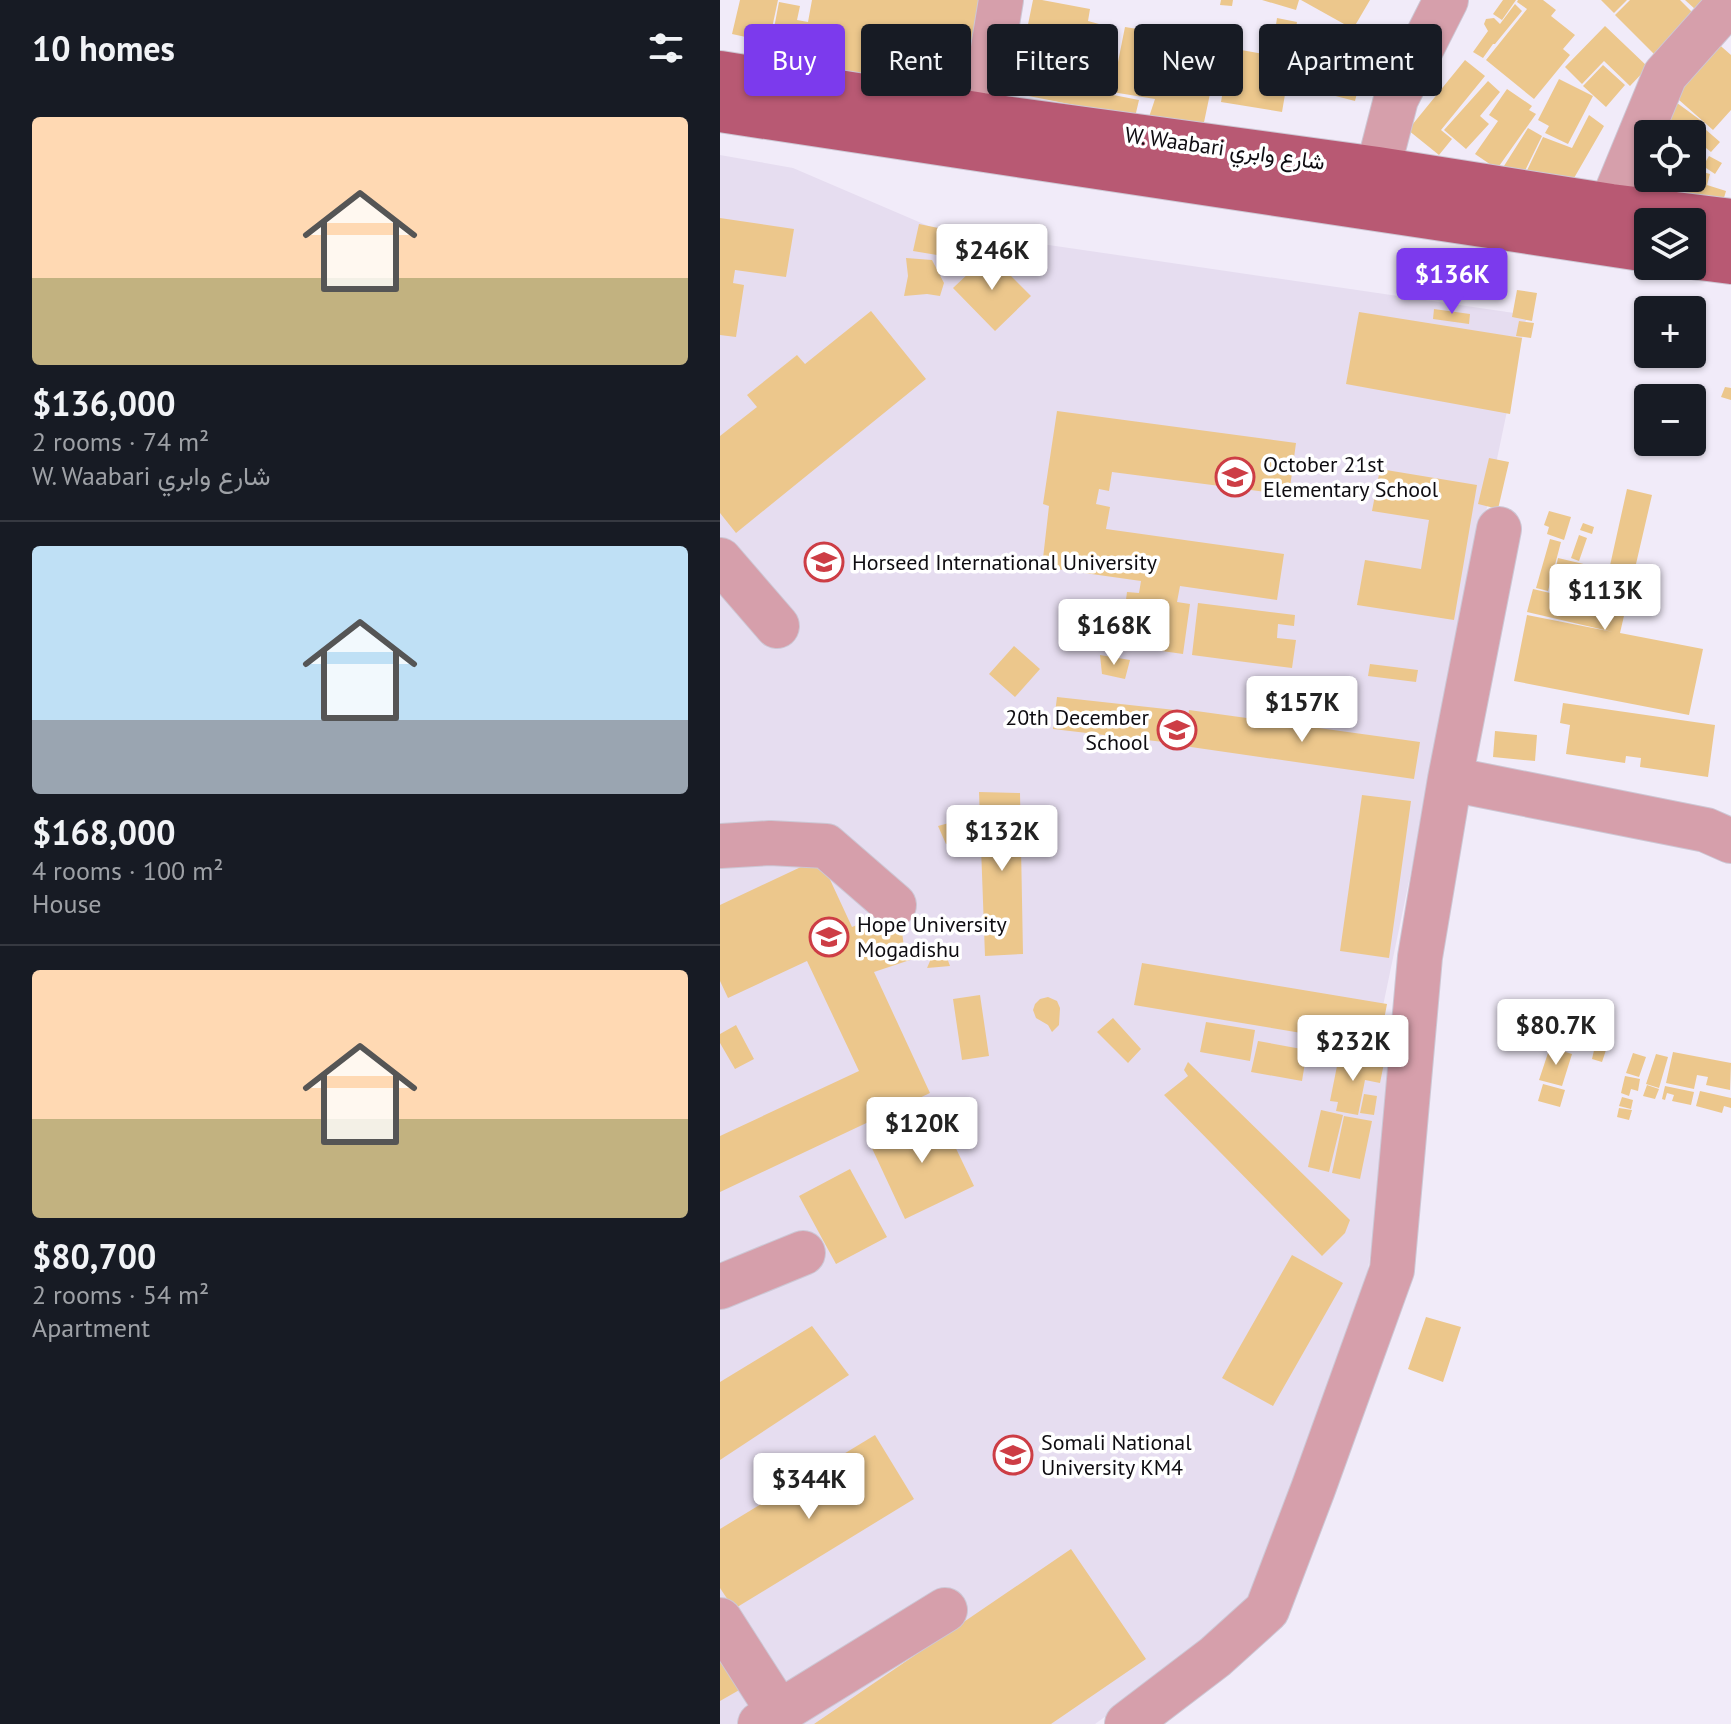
<!DOCTYPE html>
<meta charset="utf-8">
<style>
body{margin:0;font-family:"PT Sans",Vazirmatn,sans-serif;background:#242831;color:#f1f3f6;height:100vh;display:flex;flex-direction:column;font-size:30px;white-space:nowrap}
*{box-sizing:border-box;margin:0}
p{font-size:26px;color:#9ea1a6}
.icon{flex:none;width:44px;height:44px;fill:none;stroke:currentColor;stroke-width:2;stroke-linecap:round;stroke-linejoin:round}
.map{position:relative;flex:1;overflow:hidden}
.sheet{display:flex;flex-direction:column;background:#171b24;width:720px}
.sheet>*{flex:none}
.guide{position:absolute;left:24px;top:24px;width:760px;height:72px;display:flex;gap:16px}
.tools{position:absolute;left:914px;top:120px;display:grid;gap:16px}
.tools a{display:grid;place-items:center;width:72px;height:72px;border-radius:8px;background:#171b24;box-shadow:0 2px 6px #0004;font-size:40px}
.price{position:absolute;translate:-50% -68px;padding:0 18px;border-radius:8px;background:#fff;color:#222;font-size:26px;line-height:52px;filter:drop-shadow(0 2px 4px #0008)}
.price::after{content:'';position:absolute;left:50%;top:48px;width:24px;height:18px;margin-left:-12px;background:inherit;clip-path:polygon(0 0,100% 0,50% 100%)}
.price.active{background:#7c3aed;color:#fff}
ul{padding:0;list-style:none}
li{display:grid;align-content:center;gap:16px;height:424px;padding:0 32px}
li+li{border-top:2px solid #363941}
li span{display:grid;place-items:center;height:248px;border-radius:8px;color:#555}
li>.icon{margin-inline-start:auto}
span .icon{width:144px;height:144px;fill:#fffc;stroke-width:1}
li b{font-size:34px}
h2{display:flex;justify-content:space-between;align-items:center;height:96px;padding:0 32px;font-size:34px}
.tag{padding:0 28px;border-radius:8px;background:#171b24;box-shadow:0 2px 6px #0004;font-size:28px;line-height:72px}
.tag.active{background:#7c3aed;color:#fff}
main{display:flex;flex:1;min-height:0}
.map>svg:first-child{display:block}
</style>
<main>
<section class="sheet">
<h2>10 homes<svg class="icon" aria-label="filters" viewBox="0 0 24 24"><path d="M4 7h16M4 17h16"/><circle cx="9" cy="7" r="2"/><circle cx="15" cy="17" r="2"/></svg></h2>
<ul>
<li><span style="background:linear-gradient(#ffd9b3 65%,#c2b280 0)"><svg class="icon" aria-label="home" viewBox="0 0 24 24"><path d="M3 11l9-7 9 7M6 9v11h12V9"/></svg></span><div><b>$136,000</b><p>2 rooms · 74 m²</p><p>W. Waabari شارع وابري</p></div></li>
<li><span style="background:linear-gradient(#bfe0f5 70%,#9aa5b1 0)"><svg class="icon" aria-label="home" viewBox="0 0 24 24"><path d="M3 11l9-7 9 7M6 9v11h12V9"/></svg></span><div><b>$168,000</b><p>4 rooms · 100 m²</p><p>House</p></div></li>
<li><span style="background:linear-gradient(#ffd9b3 60%,#c2b280 0)"><svg class="icon" aria-label="home" viewBox="0 0 24 24"><path d="M3 11l9-7 9 7M6 9v11h12V9"/></svg></span><div><b>$80,700</b><p>2 rooms · 54 m²</p><p>Apartment</p></div></li>
</ul>
</section>
<div class="map">
<svg width="1011" height="1724" viewBox="0 0 1011 1724">
<rect width="100%" height="100%" fill="#f1ebf9"/>
<path fill="#e6ddf0" d="M0,155l73,13 140,60 594,87 -149,715 24,13 -38,253 -115,317 -154,111h-375z"/>
<path fill="#ecc78c" d="M20,0h38l-9,42 -37,-8z
M92,0h171l-20,104 -165,-30 5,-25 -32,-5 8,-42 21,4 -3,14 11,2z
M313,0h9l48,9 -2,12 11,3 -8,43 12,3 -5,22 41,8 -4,17 -121,-24z
M501,0h12l-1,6 -12,-1z
M542,0h37l-3,10z
M581,0h69l-17,29z
M783,0h13l-14,20 -9,-6z
M798,0h25l13,10 -5,6 24,19 -12,14 7,6 -36,44 -48,-39 41,-51 -10,-7z
M881,0h26l-13,13z
M910,0h50l18,18 -40,40 -43,-43z
M965,0h38l-17,19z
M795,4l7,7 -27,33h-2l-10,14 -10,-6 15,-21 -4,-7 2,-5 8,-1 6,6z
M557,18l20,4 -6,33 -19,-3z
M885,26l43,41 -18,19 -26,-25 -22,23 -17,-17z
M405,27l37,6 -2,13 59,5 -16,76 -56,-4 8,-24 -43,-7z
M580,29l69,17 -14,55 -31,-8 5,-18 -39,-10 -8,47 -61,-10 9,-54 62,11z
M995,41l16,14v55l-18,20 -43,-38z
M656,50l24,7 -10,34 -25,-8z
M745,60l20,16 -44,54 11,9 -13,16 -31,-25z
M883,65l22,20 -19,22 -23,-21z
M839,79l34,17 -25,48 -23,-11 4,-7 -11,-6z
M768,81l12,11 -20,24 9,8 -23,25 -22,-19z
M787,89l25,17 -3,4 7,4 -39,55 -22,-15 23,-33 -9,-6z
M949,97l34,25 -11,15v-3h-7l-28,-20z
M869,115l15,11 -38,66 -45,-9 22,-46 29,11z
M808,128l14,8 -23,47 -22,-6z
M985,129l15,13 -9,10 -15,-12z
M989,156l13,7 -7,11 -12,-8z
M928,164v14h44v-9l18,5 -3,11 19,6 -11,37 -80,-24z
M0,218l74,11 -8,48 -51,-7 -2,13 11,2 -8,52 -16,-2z
M199,224l24,5 -6,26 -24,-4z
M269,254l42,42 -36,35 -42,-43z
M186,258l26,2 12,23 -4,13 -13,-2 -23,2 4,-20z
M797,290l20,3 -5,28 -20,-4z
M714,309l36,5 -1,10 -36,-5z
M151,311l55,68 -190,154 -16,-20v-77l37,-29 -10,-12 50,-40 8,9z
M639,312l163,26 -12,76 -164,-30z
M799,321l15,2 -3,15 -15,-2z
M1005,387l6,1v12l-10,-3z
M337,411l239,32 -7,52 -177,-23 -3,19 -10,-2 -3,15 14,3 -4,22 178,25 -7,46 -97,-14 -3,16 13,2 -7,50 -63,-9 7,-53 12,1 2,-12 -99,-14 7,-61 -6,-2z
M769,458l20,4 -11,47 -20,-5z
M660,469l97,16 -23,135 -97,-15 8,-45 56,9 8,-49 -57,-9z
M907,489l25,6 -32,138 83,16 -14,66 -175,-34 13,-66 86,17 -86,-20 6,-23 17,4 8,-35 51,12z
M829,511l22,6 -7,23 -17,-6 2,-7 -5,-2z
M863,523l11,4 -2,7 -12,-4z
M859,535l8,3 -8,23 -8,-3z
M830,539l11,3 -13,49 -12,-3z
M478,603l97,12 -1,11 -16,-2 -1,14 19,2 -4,28 -100,-13z
M294,646l26,23 -25,28 -26,-23z
M380,655l30,5 -5,19 -23,-5z
M650,664l48,6 -2,12 -48,-6z
M337,697l118,13 -3,33 -119,-14z
M843,703l152,22 -7,52 -68,-10 1,-9 -15,-2 -1,7 -59,-9 4,-29 -10,-2z
M469,710l231,32 -6,37 -230,-33z
M775,731l42,4 -2,26 -42,-4z
M259,792l41,1 3,161 -38,2z
M642,795l49,6 -22,157 -49,-7z
M247,818l8,22 -29,4 -8,-18z
M100,858l32,69 21,-9 8,16 21,-2 2,15 9,12 -39,13 56,121 -210,99v-56l139,-65 -52,-110 -79,37 -8,-17v-76z
M226,947v8l4,11 -23,2 3,-7 -3,-12z
M422,963l245,41 -8,42 -245,-41z
M260,995l9,61 -27,4 -9,-61z
M328,997l9,4 3,7 -1,17 -7,7 -4,-7 -12,-7 -3,-8 2,-6 5,-5z
M393,1018l28,31 -13,14 -31,-31z
M486,1022l49,8 -5,31 -50,-9z
M16,1025l18,34 -19,10 -15,-26v-9z
M538,1041l49,9 -5,31 -51,-9z
M875,1046l11,4 -4,12 -10,-3z
M830,1047l22,7 -10,32 -23,-6z
M953,1052l58,11 -1,27 -24,-5 2,-8 -11,-2 -3,14 -28,-6z
M913,1053l13,4 -7,20 -13,-4z
M936,1054l12,3 -9,31 -13,-4z
M619,1056l30,7 1,-2 14,2 -4,20 -15,-3 -7,35 -22,-4 2,-9 -8,-1z
M468,1062l162,158 -5,13 -23,23 -158,-161 24,-19 -4,-6z
M905,1076l15,3 -2,12 -7,-2 -2,7 -8,-3z
M823,1084l22,6 -5,17 -22,-6z
M927,1085l12,4 -4,10 -12,-3z
M945,1086l29,6 -3,13 -19,-4 2,-6 -7,-2 -2,7 -3,-1z
M980,1091l31,7v10l-7,-2 -2,7 -26,-7z
M644,1094l13,2 -3,19 -14,-2z
M902,1097l11,3 -2,9 -12,-3z
M899,1108l13,2 -3,10 -12,-3z
M601,1110l22,5 -14,57 -21,-5z
M218,1111l36,75 -69,33 -35,-75z
M624,1116l28,5 -12,58 -28,-6z
M130,1169l37,68 -51,27 -37,-68z
M572,1255l51,28 -70,123 -51,-28z
M706,1317l35,10 -18,55 -35,-13z
M92,1326l37,49 -129,85v-78z
M155,1435l39,64 -180,110 -14,-21v-59z
M351,1549l75,110 -95,65h-237z
M0,1653l21,36 -21,12z"/>
<g fill="none" stroke-linecap="round" stroke-linejoin="round">
<g stroke="#cdc7d4" stroke-width="46">
<path id="minor" d="M262,115l19,-115
M658,169l18,-70 50,-99
M891,206l54,-131 66,-74
M0,560l57,66
M730,779l256,51 25,11
M0,846l50,-3 56,3 68,59
M0,1287l83,-34
M0,1620l59,92
M40,1724l185,-114
M407,1724l88,-67 52,-47 46,-121 79,-219 28,-313 30,-178 49,-250"/>
</g>
<g stroke="#cdc7d4" stroke-width="46">
<path id="major" d="M0,73l262,42 396,54 233,37 120,15
M0,110l928,140
M972,257l39,5"/>
</g>
<use href="#minor" stroke="#d69fab" stroke-width="44"/>
<use href="#major" stroke="#b85973" stroke-width="44"/>
</g>
<defs>
<g id="school-ring" transform="scale(2)"><circle r="9.5" fill="#fff" stroke="#cd3d45" stroke-width="1.5"/><path d="M0-5L7-2L0 1L-7-2ZM-4 1L0 2.5L4 1V4Q0 6-4 4Z" fill="#cd3d45"/></g>
<g id="university-ring" transform="scale(2)"><circle r="9.5" fill="#fff" stroke="#cd3d45" stroke-width="1.5"/><path d="M0-5L7-2L0 1L-7-2ZM-4 1L0 2.5L4 1V4Q0 6-4 4Z" fill="#cd3d45"/></g>
</defs>
<g fill-rule="evenodd">
<use href="#school-ring" x="515" y="477"/>
<use href="#university-ring" x="104" y="562"/>
<use href="#school-ring" x="457" y="730"/>
<use href="#university-ring" x="109" y="937"/>
<use href="#university-ring" x="293" y="1455"/>
</g>
<g text-anchor="middle" stroke-width="7" stroke-linejoin="round" paint-order="stroke">
<g font-size="22" fill="#0e0c11" stroke="#fff">
<text transform="translate(505 148) rotate(8)" y="8">W. Waabari شارع وابري</text>
</g>
<g font-size="22" fill="#0e0c11" stroke="#fff" text-anchor="start">
<text x="543" y="472">October 21st<tspan x="543" dy="25">Elementary School</tspan></text>
<text x="132" y="570">Horseed International University</text>
<text x="429" y="725" text-anchor="end">20th December<tspan x="429" dy="25">School</tspan></text>
<text x="137" y="932">Hope University<tspan x="137" dy="25">Mogadishu</tspan></text>
<text x="321" y="1450">Somali National<tspan x="321" dy="25">University KM4</tspan></text>
</g>
</g>
</svg>
<div class="tools">
<a><svg class="icon" aria-label="locate" viewBox="0 0 24 24"><circle cx="12" cy="12" r="6"/><path d="M12 2v4M12 18v4M2 12h4M18 12h4"/></svg></a>
<a><svg class="icon" aria-label="layers" viewBox="0 0 24 24"><path d="M12 4l9 5-9 5-9-5zM3 14l9 5 9-5"/></svg></a>
<a>+</a>
<a>−</a>
</div>
<b class="price" style="left:272px;top:292px">$246K</b>
<b class="price active" style="left:732px;top:316px">$136K</b>
<b class="price" style="left:885px;top:632px">$113K</b>
<b class="price" style="left:394px;top:667px">$168K</b>
<b class="price" style="left:582px;top:744px">$157K</b>
<b class="price" style="left:282px;top:873px">$132K</b>
<b class="price" style="left:836px;top:1067px">$80.7K</b>
<b class="price" style="left:633px;top:1083px">$232K</b>
<b class="price" style="left:202px;top:1165px">$120K</b>
<b class="price" style="left:89px;top:1521px">$344K</b>
<div class="guide">
<a class="tag active">Buy</a>
<a class="tag">Rent</a>
<a class="tag">Filters</a>
<a class="tag">New</a>
<a class="tag">Apartment</a>
</div>
</div>
</main>
